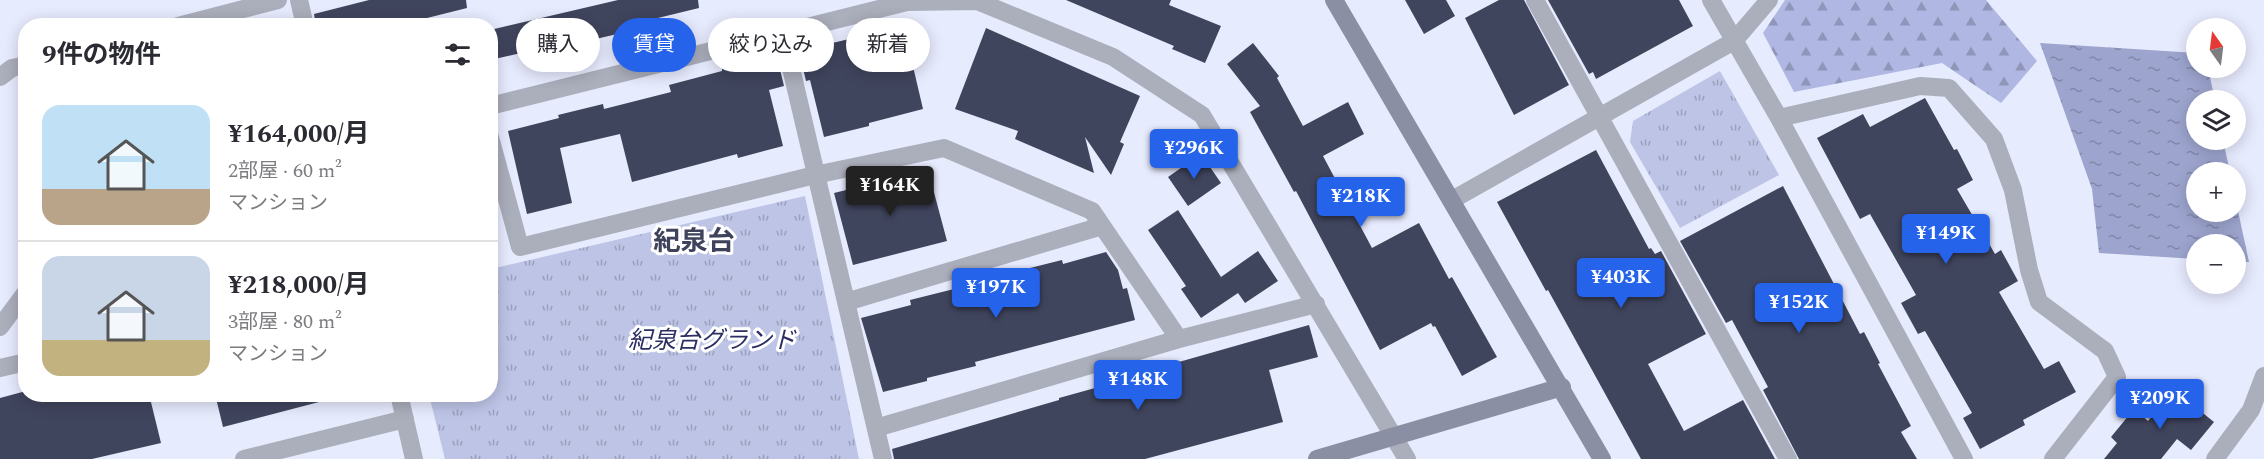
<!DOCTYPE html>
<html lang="ja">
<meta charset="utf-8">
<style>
body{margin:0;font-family:Spectral,"Noto Sans JP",serif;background:#f7f7f7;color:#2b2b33;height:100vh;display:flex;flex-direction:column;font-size:22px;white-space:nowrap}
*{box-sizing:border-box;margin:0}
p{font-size:20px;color:#7c7c81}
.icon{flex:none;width:33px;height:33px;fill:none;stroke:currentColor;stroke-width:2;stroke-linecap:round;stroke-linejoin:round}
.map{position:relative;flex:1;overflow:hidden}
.sheet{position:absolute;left:18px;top:18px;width:480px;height:384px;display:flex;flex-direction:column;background:#fff;border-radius:24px;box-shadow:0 3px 15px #0003}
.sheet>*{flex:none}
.banner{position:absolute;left:516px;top:18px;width:570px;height:54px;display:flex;gap:12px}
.needle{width:39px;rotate:346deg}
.controls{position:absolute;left:2186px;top:18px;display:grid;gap:12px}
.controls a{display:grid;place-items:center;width:60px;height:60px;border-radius:50%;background:#fff;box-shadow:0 3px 15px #0003;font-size:30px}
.price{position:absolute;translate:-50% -51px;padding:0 14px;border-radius:6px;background:#2563eb;color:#fff;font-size:20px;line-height:39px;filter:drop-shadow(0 2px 3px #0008)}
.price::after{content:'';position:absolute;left:50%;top:36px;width:18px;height:14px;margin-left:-9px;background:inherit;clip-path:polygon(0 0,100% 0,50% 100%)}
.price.on{background:#222;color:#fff}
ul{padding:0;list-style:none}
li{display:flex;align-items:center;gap:18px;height:150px;padding:0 24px}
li+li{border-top:2px solid #e1e1e2}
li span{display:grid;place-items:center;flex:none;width:168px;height:120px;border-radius:18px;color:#555}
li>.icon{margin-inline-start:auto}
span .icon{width:72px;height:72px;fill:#fffc;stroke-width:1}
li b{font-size:26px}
h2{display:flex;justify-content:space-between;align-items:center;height:72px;padding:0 24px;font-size:26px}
.chip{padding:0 21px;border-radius:27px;background:#fff;box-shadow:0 3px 15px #0003;font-size:21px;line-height:54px}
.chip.on{background:#2563eb;color:#fff}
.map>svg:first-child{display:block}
</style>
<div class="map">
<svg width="2264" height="459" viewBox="0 0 2264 459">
<defs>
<pattern id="grass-tufts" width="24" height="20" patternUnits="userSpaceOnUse" patternTransform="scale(1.5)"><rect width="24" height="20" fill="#bdc4e6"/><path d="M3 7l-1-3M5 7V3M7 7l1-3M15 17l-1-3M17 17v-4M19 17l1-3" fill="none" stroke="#9aa0bc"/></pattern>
<pattern id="forest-firs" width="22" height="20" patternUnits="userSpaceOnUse" patternTransform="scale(1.5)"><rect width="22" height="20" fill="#afb7e2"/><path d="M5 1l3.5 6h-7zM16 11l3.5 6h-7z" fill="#8f96b9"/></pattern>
<pattern id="water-ripples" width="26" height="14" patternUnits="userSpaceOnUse" patternTransform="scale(1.5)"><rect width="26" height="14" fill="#9da5cf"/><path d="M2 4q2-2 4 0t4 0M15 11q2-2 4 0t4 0" fill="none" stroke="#8187a9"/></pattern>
</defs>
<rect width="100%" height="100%" fill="#e7ebfe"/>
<path fill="url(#grass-tufts)" d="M1720,71l59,104 -99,53 -50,-86 3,-21z
M805,196l54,263h-414l-16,-64 61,-1 1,-125z"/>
<path fill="url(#forest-firs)" d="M1785,0h201l51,61 -36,42 -59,-40 -148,29 -31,-59z"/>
<path fill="url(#water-ripples)" d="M2040,43l156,10v15h12l7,32h-19v40h27l7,32h-34v40h39v-15l14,65h-14v-18h-39v15l-97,-6 -7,-64z"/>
<path fill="#40455e" d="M369,0h97l1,8 -72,18h-79l-2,-12z
M618,0h80l1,8 -74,18 1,6 -104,24 -1,-3 -31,7v-30z
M1066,0h105l-2,5 52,21 -16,37 -33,-14 2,-3z
M1405,0h41l9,16 -31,18z
M1499,0h25l45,85 -55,30 -49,-97z
M1548,0h131l14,26 -97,53 -3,-7 -4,2z
M904,28l19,81 -54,14v3l-45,11 -14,-57 -4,1 -7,-30 50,-12v3z
M986,28l154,68 -20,46 4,2 -13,31 -26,-38 9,36 -79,-34 3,-8 -63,-22z
M1253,43l26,33 -2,2 26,48 45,-24 16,32 -41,22 49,92 47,-25 30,56 3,-2 45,80 -35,19 -27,-50 -2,1 -2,-4 -51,27 -84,-159 -2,1 -44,-80 10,-6 -33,-42z
M766,57l1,2 10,-2 7,29 -15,4 14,56 -45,12 -1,-4 -105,28 -12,-48 -60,14 12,55 -45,11 -19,-83 51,-13 -1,-3 45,-11 1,5 67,-17 -2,-7 53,-14v-2z
M1925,98l29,52 3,-1 16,31 -16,9 38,65 6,-4 17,31 -19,11 45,77 15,-8 17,31 -53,28 2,5 -45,24 -17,-31 9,-5 -47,-82 -7,3 -17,-31 15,-8 -46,-81 -10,5 -43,-81 46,-24 7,13z
M1596,150l53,99 2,-1 4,6 6,-3 45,83 -58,30 36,67 59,-31 32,59h-134l-93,-169 -2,1 -49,-89z
M1201,154l20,29 -33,23 -20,-29z
M928,170l19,71 -94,24 -19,-72z
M1783,186l77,148 4,-2 16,31 -2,1 33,62 -10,6 16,27h-118l-36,-69 5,-3 -36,-67 -6,3 -46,-82z
M1178,210l43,67 37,-26 20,30 -33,22 -7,-10 -37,25 -20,-29 5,-3 -38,-56z
M1106,252l12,18 5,19 4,-1 8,32 -160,42 1,4 -49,12v3l-44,11 -22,-74 50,-13 -1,-5 56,-14 -1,-2 97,-24 1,4z
M1309,325l9,32 -49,13 14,52 -138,37h-251l-2,-10 167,-49v-2l54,-15 -1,-2z
M2173,389l41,33 -23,28 -14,-11 -16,20h-57l13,-16 -6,-6 23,-28 14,12z
M26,391v3h123l12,49 -69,16h-92v-61z
M215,394h103l1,8 -96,25z"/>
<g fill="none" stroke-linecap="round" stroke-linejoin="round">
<path stroke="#abaebb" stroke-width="18" d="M299,0l6,26
M1535,0l253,459
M1711,0l68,118 185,341
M178,26l100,-26
M783,34l100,425
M0,77l12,-9 14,-3
M490,106l417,-104 70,-1 136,56 89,58 205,344
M1779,118l141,-32 29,2 45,51 19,51 16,80 10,32 66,49 12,26 -64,82
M490,137l30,110 295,-72 129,-27 148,63 87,128 -303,89
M1452,200l282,-159 35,-41
M846,302l256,-76
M0,327l26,-35
M1179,339l137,-35
M0,368l26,-6
M399,394l15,65
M244,459l161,-40
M2215,459l36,-49 13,-34"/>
<path stroke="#8b8fa3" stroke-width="18" d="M1334,0l268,459
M1317,459l245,-72"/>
</g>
<g text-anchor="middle" stroke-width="6" stroke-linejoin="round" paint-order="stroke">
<g font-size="24" font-style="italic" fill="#2a2e63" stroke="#fff">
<text x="712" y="348">紀泉台グランド</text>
</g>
<g font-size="27" font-weight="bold" fill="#3e425b" stroke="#fff">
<text x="694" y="250">紀泉台</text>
</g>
</g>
</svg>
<div class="controls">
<a><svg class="needle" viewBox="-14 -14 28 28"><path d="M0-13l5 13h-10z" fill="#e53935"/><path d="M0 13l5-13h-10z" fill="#7c7c81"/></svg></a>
<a><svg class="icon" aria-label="layers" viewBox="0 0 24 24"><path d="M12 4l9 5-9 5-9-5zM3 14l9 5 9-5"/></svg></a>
<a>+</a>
<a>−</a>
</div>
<b class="price" style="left:1194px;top:180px">¥296K</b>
<b class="price on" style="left:890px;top:217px">¥164K</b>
<b class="price" style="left:1361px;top:228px">¥218K</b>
<b class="price" style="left:1946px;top:265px">¥149K</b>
<b class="price" style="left:1621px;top:309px">¥403K</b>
<b class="price" style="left:996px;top:319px">¥197K</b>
<b class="price" style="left:1799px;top:334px">¥152K</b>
<b class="price" style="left:1138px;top:411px">¥148K</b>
<b class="price" style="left:2160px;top:430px">¥209K</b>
<div class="banner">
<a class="chip">購入</a>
<a class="chip on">賃貸</a>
<a class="chip">絞り込み</a>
<a class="chip">新着</a>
</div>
<section class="sheet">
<h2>9件の物件<svg class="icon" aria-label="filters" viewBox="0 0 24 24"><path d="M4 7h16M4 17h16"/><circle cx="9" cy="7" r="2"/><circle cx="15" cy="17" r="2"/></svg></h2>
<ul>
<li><span style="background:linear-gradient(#bfe0f5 70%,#b9a48a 0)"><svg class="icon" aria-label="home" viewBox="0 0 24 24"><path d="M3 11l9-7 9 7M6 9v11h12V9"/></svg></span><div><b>¥164,000/月</b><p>2部屋 · 60 m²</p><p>マンション</p></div></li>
<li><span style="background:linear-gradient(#c9d6e8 70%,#c2b280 0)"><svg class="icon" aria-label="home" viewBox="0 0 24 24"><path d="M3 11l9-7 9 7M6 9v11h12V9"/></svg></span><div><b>¥218,000/月</b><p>3部屋 · 80 m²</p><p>マンション</p></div></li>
</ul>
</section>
</div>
